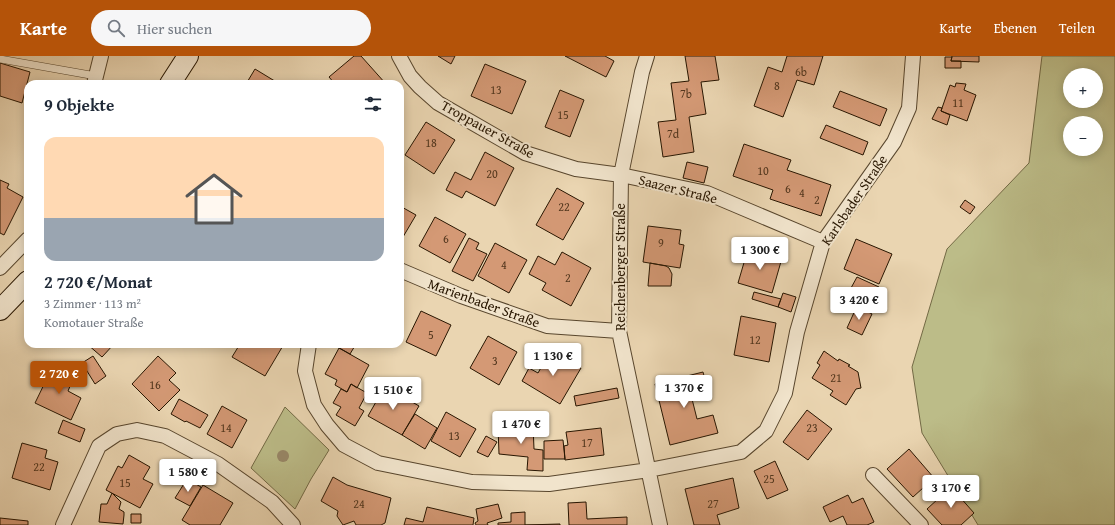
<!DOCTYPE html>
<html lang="de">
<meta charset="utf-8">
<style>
body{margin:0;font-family:"Gentium Book Plus",serif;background:#f6f6f7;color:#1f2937;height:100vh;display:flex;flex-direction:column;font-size:15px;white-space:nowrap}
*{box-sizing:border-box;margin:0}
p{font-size:13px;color:#747a83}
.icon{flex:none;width:22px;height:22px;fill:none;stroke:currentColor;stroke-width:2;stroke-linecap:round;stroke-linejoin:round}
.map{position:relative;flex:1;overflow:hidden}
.details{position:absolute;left:24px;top:24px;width:380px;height:268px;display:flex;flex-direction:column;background:#fff;border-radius:12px;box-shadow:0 2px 10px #0003}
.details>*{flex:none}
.fabs{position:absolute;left:1063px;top:12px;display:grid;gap:8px}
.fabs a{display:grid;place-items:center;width:40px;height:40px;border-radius:50%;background:#fff;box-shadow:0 2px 10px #0003;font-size:20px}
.price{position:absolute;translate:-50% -34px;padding:0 9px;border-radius:4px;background:#fff;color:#222;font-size:13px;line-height:26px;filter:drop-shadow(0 1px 2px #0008)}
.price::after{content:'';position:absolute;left:50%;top:24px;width:12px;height:9px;margin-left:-6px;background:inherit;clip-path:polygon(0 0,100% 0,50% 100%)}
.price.selected{background:#b45309;color:#fff}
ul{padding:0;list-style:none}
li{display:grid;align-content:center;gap:8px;height:212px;padding:0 20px}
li+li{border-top:1px solid #e0e1e3}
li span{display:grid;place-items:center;height:124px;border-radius:12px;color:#555}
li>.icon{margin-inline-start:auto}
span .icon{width:72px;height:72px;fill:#fffc;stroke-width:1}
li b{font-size:17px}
h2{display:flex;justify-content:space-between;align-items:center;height:48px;padding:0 20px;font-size:17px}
header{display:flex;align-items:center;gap:24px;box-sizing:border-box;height:56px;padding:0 20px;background:#b45309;color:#fff}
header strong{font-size:19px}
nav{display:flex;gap:22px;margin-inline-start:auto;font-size:14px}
.search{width:280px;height:36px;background:#f6f6f7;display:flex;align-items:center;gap:10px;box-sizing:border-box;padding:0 14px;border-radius:22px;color:#747a83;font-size:15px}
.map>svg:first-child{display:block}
</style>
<header>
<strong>Karte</strong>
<div class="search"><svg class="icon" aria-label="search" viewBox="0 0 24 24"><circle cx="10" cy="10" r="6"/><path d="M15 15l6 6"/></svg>Hier suchen</div>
<nav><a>Karte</a><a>Ebenen</a><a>Teilen</a></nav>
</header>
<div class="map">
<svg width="1115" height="469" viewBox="0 0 1115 469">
<rect width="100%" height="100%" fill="#ead5b1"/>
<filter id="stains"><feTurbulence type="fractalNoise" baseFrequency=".005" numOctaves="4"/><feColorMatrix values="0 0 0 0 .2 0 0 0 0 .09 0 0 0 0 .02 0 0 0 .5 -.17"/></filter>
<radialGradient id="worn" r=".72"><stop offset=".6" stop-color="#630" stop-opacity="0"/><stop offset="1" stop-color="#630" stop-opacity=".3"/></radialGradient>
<path fill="#bcbc88" stroke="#726944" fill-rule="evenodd" d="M1042,0h73v469h-137l-56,-92 -10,-66 35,-118 82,-86zM1070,19h26v26h-26zM1070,67h26v26h-26z
M285,351l44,43 -18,29 -16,30 -44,-41z"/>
<path fill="#d49975" stroke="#281601" d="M354,0h7l25,28h-51l-6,-7z
M438,0h17l-4,8z
M565,0h40l9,5 -8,16z
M685,0h30l4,24 -18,2 5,32 -17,3 5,35 -31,5 -5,-35 18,-2 -5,-37 18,-2z
M787,0h36l-9,29 -17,-5 -14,37 -29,-11 14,-39 14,5z
M952,0h27v6l-28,-1z
M945,1h7l-1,4h10v7h-16z
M0,7l30,9 -8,31 -22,-7z
M485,8l41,17 -14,33 -41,-18z
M255,13l23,14 -1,1h-31z
M956,27l10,1 -2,6 12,5 -9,26 -26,-10 9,-26 5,2z
M560,34l24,10 -14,37 -25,-10z
M840,35l47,18 -7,17 -47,-19z
M938,51l4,1 -1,3 9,4 -3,10 -15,-6z
M426,66l29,18 -21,34 -29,-19z
M826,69l42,17 -5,13 -43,-17z
M744,88l47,16 -4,10 44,15 -10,31 -51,-17 3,-9 -40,-14z
M485,96l29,16 -19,38 -29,-15 -4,7 -16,-8 9,-18 16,8z
M687,106l21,5 -4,16 -21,-5z
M0,124l9,4 -2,4 16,9 -19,38 -4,-2z
M557,132l27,15 -21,37 -27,-15z
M965,144l10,7 -5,7 -10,-7z
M400,150l16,9 -16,27z
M435,161l31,17 -16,29 -31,-17z
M648,170l33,4 -2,14 5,1 -4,23 -37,-6z
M469,182l10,5 -3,6 11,5 -14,27 -21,-10z
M856,183l36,15 -13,30 -35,-15z
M495,187l32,17 -18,33 -31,-17z
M748,193l34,9 -10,35 -34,-10z
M562,196l29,16 -20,38 -29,-16 4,-7 -17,-9 9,-18 17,9z
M650,207l16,3 3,2 3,6 -1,12h-23z
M857,221l22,10 -6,12 -22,-11z
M754,236l27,7 -3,8 -26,-8z
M783,237l13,4 -5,15 -13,-5z
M857,250l15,8 -10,21 -15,-7z
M421,255l30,14 -15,31 -30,-14z
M741,260l35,7 -7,39 -35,-7z
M488,280l29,16 -18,33 -29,-17z
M87,288h27l-12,13z
M240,288h44l-19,32 -33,-19z
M335,288h21l-6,10 -16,-9z
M339,292l30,17 -12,23 -6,-4 -4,8 -12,-7 2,-5 -12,-6z
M551,294l30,18 -21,36 -38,-23 7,-13 9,5z
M824,295l14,10 1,-2 11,6 -2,1 10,6 3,16 -5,1 -10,16 -16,-10 3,-4 -21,-13 8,-13 -3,-2z
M93,300l13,20 -11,8 -13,-21z
M158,300l18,17 -7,7 11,10 -21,21 -27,-27z
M52,312l21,11 -5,12 13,7 -10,22 -36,-17z
M703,316l5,19 -17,4 6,24 16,-4 5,18 -48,12 -15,-61z
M351,328l16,9 -8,15 5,3 -9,15 -19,-11 5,-8 -8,-4 8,-14 6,3z
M385,330l34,20 -17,29 -34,-19z
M617,332l2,10 -43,8 -2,-10z
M179,343l29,16 -8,13 -14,-7 -1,1 -14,-8z
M222,350l25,14 -15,28 -25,-14z
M807,354l25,19 -24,31 -25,-18z
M446,356l30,17 -16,28 -29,-16z
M415,358l22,14 -12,21 -23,-14z
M63,364l22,9 -5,13 -22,-9z
M533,369l1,24 9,1v21l-16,-1 1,-13 -29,-3 -1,-28z
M601,372l3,27 -39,5 -1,-14 4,-1 -2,-13z
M486,380l11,6 -9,15 -11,-5z
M563,384l2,19h-21v-18z
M22,387l25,7 -2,8 13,4 -8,28 -38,-12z
M909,393l25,29 -21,19 -26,-28z
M129,399l21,12 -7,12 10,5 -13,24 -34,-18 12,-24 4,2z
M775,405l13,29 -21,9 -13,-28z
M333,421l14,8 44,13 -6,25 -4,2h-25l-2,-4 -11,4 -6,-9 1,-5 -17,-10z
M733,422l6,30 -22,7 3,10h-26l-9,-36z
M187,423l14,8 -11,19 -15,-8z
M203,429l30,18 -13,22h-30l-8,-5z
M951,431l23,26 -13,12h-19l-15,-16z
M112,437l9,9 -2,7 5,3v3l-1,9 -24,-2 2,-18h6z
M848,439l4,8 11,-5 11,24 -7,3h-20l-4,-9 -13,6 -7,-15z
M586,446l1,17 40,-2v8h-58l-1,-22z
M498,448l4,14 -15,5 1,2h-12l-1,-2 3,-2 -2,-12z
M427,451l47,11 -1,7h-69l2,-7 17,4z
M525,456v13l35,-1v1h-62v-2l13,-1v-9z
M131,458h10v9h-10z
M0,462l28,3v4h-28z"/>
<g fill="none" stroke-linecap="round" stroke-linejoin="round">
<g stroke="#58462d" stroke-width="8">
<path id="lane" d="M0,3l96,17"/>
</g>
<g stroke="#58462d" stroke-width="16">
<path id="street" d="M399,0l11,20 10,11 18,16 87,50 51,16 45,6 86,18 116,49
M647,0l-5,16 -21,103 -2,156 41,194
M94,28l7,-28
M0,212l28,-29
M400,214l61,26 86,30 72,5
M309,288l-4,27 9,34 13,20 17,20 34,18 94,19 77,2 100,-14 92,-18 25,-21 19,-38 12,-61 26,-90 71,-100 15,-34 4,-52
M873,419l48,50
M63,469l36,-79 18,-12 20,-4 28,6 53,28 54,38 21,23"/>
</g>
<g stroke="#281601" stroke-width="22">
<path id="secondary" d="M170,28l18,-28
M0,254l28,-29"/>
</g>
<use href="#lane" stroke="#f1e4cc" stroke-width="7"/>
<use href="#street" stroke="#f1e4cc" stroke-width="14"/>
<use href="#secondary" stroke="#f1e4cc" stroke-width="20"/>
</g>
<circle fill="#988767" cx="283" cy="400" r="6"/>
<g text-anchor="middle" stroke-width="4" stroke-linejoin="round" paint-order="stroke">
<g font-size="12" fill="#53371e">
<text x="801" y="20">6b</text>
<text x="777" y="34">8</text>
<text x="496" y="38">13</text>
<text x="686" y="42">7b</text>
<text x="958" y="51">11</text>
<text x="563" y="63">15</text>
<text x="673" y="82">7d</text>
<text x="431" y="91">18</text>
<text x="763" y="119">10</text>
<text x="492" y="122">20</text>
<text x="788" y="137">6</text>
<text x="802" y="141">4</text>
<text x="817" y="148">2</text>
<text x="564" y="155">22</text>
<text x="446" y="187">6</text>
<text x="661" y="191">9</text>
<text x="504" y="213">4</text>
<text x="568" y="226">2</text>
<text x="431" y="283">5</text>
<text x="755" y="288">12</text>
<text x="495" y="309">3</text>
<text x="836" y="326">21</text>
<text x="155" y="333">16</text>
<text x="226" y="376">14</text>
<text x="812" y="376">23</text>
<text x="454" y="384">13</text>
<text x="587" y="391">17</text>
<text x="39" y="415">22</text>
<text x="769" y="427">25</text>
<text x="125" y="431">15</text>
<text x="359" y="452">24</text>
<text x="713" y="452">27</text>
</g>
<g font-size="14" fill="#281601" stroke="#f1e4cc">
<text transform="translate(488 73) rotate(29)" y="5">Troppauer Straße</text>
<text transform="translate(678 133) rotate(14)" y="5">Saazer Straße</text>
<text transform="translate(854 144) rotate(-56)" y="5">Karlsbader Straße</text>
<text transform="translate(620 211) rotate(-90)" y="5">Reichenberger Straße</text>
<text transform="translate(484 247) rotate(20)" y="5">Marienbader Straße</text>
</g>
</g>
<rect width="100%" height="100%" filter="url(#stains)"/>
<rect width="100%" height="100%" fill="url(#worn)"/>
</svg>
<div class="fabs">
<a>+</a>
<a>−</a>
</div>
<b class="price" style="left:760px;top:215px">1 300 €</b>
<b class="price" style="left:859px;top:265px">3 420 €</b>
<b class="price" style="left:553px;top:321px">1 130 €</b>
<b class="price selected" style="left:59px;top:339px">2 720 €</b>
<b class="price" style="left:684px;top:353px">1 370 €</b>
<b class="price" style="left:393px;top:355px">1 510 €</b>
<b class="price" style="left:521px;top:389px">1 470 €</b>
<b class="price" style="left:188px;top:437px">1 580 €</b>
<b class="price" style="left:951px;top:453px">3 170 €</b>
<section class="details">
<h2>9 Objekte<svg class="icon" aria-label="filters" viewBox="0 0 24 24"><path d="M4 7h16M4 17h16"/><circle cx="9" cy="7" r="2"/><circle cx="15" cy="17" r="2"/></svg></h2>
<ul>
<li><span style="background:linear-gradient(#ffd9b3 65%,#9aa5b1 0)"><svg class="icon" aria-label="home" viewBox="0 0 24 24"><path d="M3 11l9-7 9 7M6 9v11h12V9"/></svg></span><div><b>2 720 €/Monat</b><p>3 Zimmer · 113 m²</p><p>Komotauer Straße</p></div></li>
</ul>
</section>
</div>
